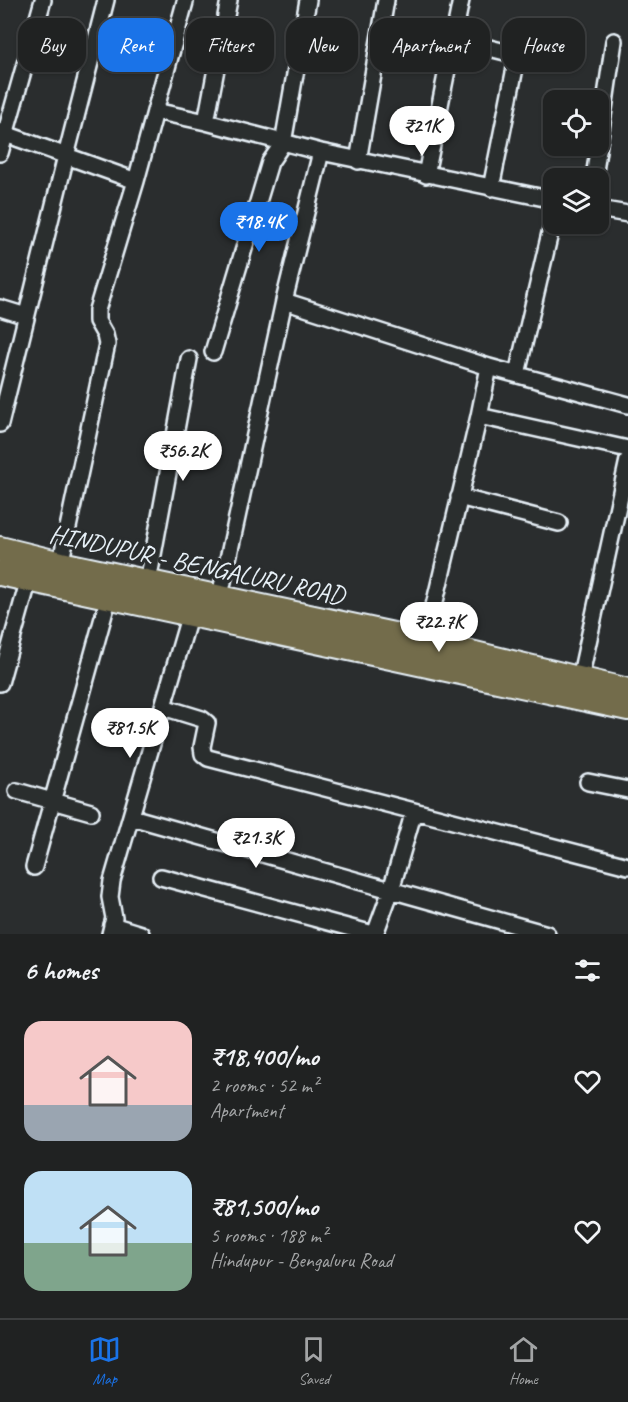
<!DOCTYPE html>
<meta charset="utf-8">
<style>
body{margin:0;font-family:Caveat,sans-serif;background:#282a2a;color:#f1f3f6;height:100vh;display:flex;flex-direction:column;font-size:22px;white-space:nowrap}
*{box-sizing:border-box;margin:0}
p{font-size:20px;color:#a2a4a5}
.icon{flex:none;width:33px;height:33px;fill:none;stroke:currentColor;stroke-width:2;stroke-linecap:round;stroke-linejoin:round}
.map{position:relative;height:934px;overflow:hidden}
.drawer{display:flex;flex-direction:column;background:#202222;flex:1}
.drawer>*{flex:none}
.top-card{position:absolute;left:18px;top:18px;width:592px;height:54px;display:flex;gap:12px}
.tools{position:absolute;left:543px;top:90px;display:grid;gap:12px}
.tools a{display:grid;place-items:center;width:66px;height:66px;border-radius:12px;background:#202222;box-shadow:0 2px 4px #0004,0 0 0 2px #3d3f40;font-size:30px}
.price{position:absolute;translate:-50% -51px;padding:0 14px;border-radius:21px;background:#fff;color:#222;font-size:20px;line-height:39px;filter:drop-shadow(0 2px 3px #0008)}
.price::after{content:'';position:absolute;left:50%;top:36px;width:18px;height:14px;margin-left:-9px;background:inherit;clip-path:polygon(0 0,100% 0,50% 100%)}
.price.current{background:#1a73e8;color:#fff}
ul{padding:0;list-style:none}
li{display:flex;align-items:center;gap:18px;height:150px;padding:0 24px}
li span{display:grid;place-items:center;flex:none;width:168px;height:120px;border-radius:18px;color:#555}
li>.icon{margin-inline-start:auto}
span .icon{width:72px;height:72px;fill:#fffc;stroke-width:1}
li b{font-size:26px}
h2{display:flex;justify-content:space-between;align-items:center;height:72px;padding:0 24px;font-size:26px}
.tag{padding:0 21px;border-radius:18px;background:#202222;box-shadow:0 2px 4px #0004,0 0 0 2px #3d3f40;font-size:21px;line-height:54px}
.tag.current{background:#1a73e8;color:#fff}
.tabs{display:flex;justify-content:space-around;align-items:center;height:84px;border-top:2px solid #3d3f40;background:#202222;font-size:16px;color:#a2a4a5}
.tabs a{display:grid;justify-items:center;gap:3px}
.tabs .current{color:#1a73e8}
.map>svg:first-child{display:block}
</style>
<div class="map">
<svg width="628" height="934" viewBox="0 0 628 934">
<rect width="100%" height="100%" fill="#2a2d2e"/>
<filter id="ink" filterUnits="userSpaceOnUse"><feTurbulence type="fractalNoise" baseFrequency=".0167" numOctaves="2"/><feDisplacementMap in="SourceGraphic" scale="12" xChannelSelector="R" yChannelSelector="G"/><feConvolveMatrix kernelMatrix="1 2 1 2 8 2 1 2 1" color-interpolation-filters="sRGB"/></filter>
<g filter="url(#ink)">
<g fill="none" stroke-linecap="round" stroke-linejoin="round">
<g stroke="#e8f1f8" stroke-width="20">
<path id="minor" d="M454,39l63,16
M155,111l51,11 115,30 233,48
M206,122l23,-122
M0,132l136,49
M0,153l43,-153
M358,161l28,-161
M426,175l35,-175
M594,178l20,-137
M491,188l31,-155
M598,209l30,5
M284,301l205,66 139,38
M0,308l26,8
M213,352l57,-190 13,-19 25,-143
M517,374l37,-158
M479,416l149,33
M0,424l66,-268 40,-156
M459,497l100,26
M59,570l48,-226 -2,-9 -8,-14v-11l39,-129 49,-179
M149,590l-1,-8 41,-223
M218,605l66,-304 37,-149
M422,650l6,-19 51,-215 10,-49
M580,679l48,-219
M0,683l29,-104
M163,707l39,12 5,4 -5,24 1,7 5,4 420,108
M588,782l40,8
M17,791l74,21
M131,817l416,117
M34,867l75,-271
M161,877l212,57
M112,925l29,9
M110,934l4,-16 -4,-21 2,-16 80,-274
M375,934l16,-44 23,-79"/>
</g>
<g stroke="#e8f1f8" stroke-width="28">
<path id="primary" d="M0,549l61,15 356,76 211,51
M0,573l628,135"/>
</g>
<use href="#minor" stroke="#2a2d2e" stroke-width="15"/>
<use href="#primary" stroke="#736c4b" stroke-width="24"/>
</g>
</g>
<g text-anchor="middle" stroke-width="6" stroke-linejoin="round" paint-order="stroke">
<g font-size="26" fill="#e8f1f8" stroke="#2a2d2e">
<text transform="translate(197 564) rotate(12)" y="9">HINDUPUR - BENGALURU ROAD</text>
</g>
</g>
</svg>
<div class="tools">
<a><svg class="icon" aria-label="locate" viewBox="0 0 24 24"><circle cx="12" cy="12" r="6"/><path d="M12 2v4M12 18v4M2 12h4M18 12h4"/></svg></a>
<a><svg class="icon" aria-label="layers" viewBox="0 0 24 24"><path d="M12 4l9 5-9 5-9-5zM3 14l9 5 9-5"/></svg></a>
</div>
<b class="price" style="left:422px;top:157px">₹21K</b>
<b class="price current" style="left:259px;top:253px">₹18.4K</b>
<b class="price" style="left:183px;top:482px">₹56.2K</b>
<b class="price" style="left:439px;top:653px">₹22.7K</b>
<b class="price" style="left:130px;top:759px">₹81.5K</b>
<b class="price" style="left:256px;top:869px">₹21.3K</b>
<div class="top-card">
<a class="tag">Buy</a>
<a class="tag current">Rent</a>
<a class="tag">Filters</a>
<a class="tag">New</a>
<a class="tag">Apartment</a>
<a class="tag">House</a>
</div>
</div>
<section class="drawer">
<h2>6 homes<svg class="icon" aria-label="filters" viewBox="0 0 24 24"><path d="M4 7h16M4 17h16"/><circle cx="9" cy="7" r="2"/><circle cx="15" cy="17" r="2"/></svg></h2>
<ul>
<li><span style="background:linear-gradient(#f6c9c9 70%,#9aa5b1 0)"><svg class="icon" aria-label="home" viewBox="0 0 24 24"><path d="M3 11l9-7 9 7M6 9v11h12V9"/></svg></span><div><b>₹18,400/mo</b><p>2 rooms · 52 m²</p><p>Apartment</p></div><svg class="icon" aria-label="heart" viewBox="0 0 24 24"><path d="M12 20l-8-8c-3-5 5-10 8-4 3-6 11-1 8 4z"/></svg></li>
<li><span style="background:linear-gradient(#bfe0f5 60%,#7fa58c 0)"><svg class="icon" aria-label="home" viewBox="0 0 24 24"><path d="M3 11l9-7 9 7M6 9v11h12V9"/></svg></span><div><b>₹81,500/mo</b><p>5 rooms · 188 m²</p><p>Hindupur - Bengaluru Road</p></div><svg class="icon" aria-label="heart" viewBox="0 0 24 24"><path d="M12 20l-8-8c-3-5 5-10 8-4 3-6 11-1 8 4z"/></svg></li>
</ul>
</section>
<nav class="tabs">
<a class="current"><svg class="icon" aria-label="map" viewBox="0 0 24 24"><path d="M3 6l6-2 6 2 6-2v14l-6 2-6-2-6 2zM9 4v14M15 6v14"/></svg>Map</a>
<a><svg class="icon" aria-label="saved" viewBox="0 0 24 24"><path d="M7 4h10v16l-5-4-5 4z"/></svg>Saved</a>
<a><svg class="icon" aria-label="home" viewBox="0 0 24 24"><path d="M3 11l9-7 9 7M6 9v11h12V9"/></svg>Home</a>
</nav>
